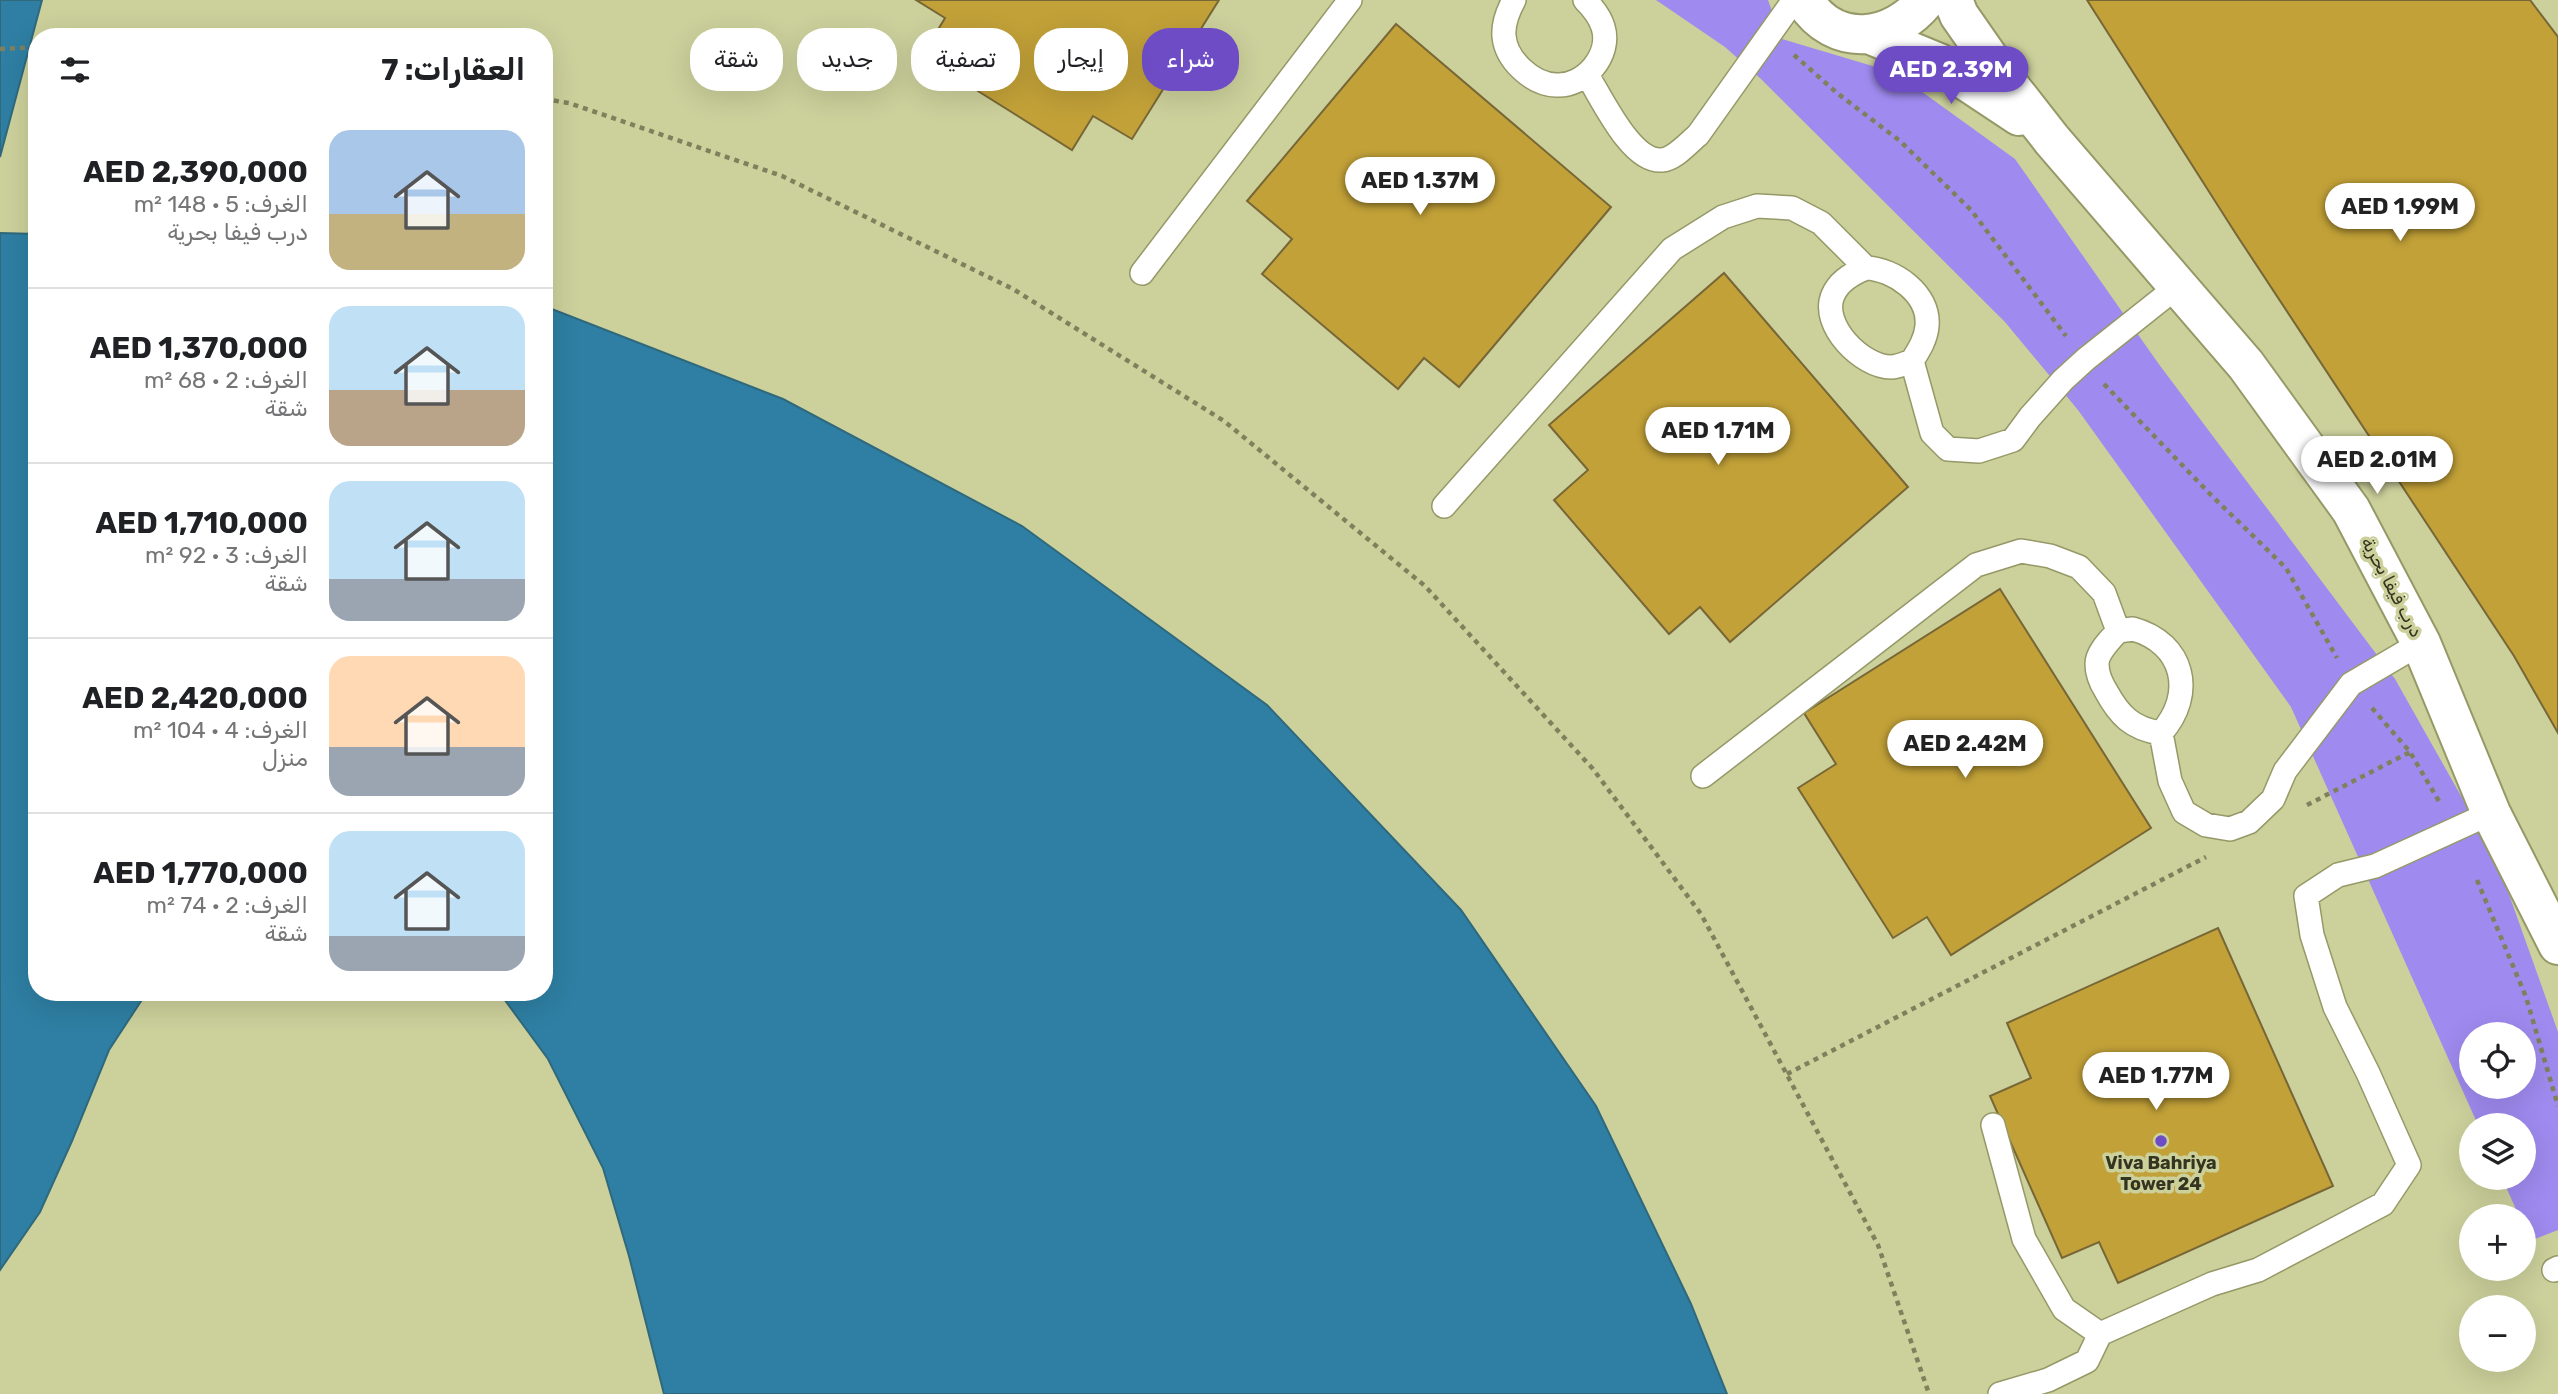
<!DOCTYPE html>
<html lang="ar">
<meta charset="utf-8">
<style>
body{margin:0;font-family:Rubik,"Noto Sans Arabic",sans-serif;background:#f6f6f6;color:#202124;direction:rtl;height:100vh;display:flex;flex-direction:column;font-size:26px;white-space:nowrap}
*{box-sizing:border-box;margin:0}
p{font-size:23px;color:#757577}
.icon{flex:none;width:38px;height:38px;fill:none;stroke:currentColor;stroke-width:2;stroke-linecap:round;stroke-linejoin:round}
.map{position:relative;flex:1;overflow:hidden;direction:ltr}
.side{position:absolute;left:28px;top:28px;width:525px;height:973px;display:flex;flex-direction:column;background:#fff;border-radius:28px;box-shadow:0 7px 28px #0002;direction:rtl}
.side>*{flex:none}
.top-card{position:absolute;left:574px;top:28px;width:665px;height:63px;direction:rtl;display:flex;gap:14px}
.controls{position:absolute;left:2459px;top:1022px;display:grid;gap:14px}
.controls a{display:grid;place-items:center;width:77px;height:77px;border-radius:50%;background:#fff;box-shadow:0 7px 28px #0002;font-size:35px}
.price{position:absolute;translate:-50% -60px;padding:0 16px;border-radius:24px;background:#fff;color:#222;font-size:23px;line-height:46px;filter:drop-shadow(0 2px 4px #0008)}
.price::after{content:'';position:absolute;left:50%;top:42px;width:21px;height:16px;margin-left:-10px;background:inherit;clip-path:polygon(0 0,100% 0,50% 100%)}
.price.on{background:#6d4cc5;color:#fff}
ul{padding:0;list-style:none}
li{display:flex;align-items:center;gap:21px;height:175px;padding:0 28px}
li+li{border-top:2px solid #e0e0e0}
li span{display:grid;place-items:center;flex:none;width:196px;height:140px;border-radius:21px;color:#555}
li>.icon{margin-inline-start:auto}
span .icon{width:84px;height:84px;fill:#fffc;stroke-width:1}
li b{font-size:30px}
h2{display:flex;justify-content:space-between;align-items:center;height:84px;padding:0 28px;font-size:30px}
.tag{padding:0 24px;border-radius:28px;background:#fff;box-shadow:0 7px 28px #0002;font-size:24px;line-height:63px}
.tag.on{background:#6d4cc5;color:#fff}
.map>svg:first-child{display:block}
</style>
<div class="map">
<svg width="2558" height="1394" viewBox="0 0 2558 1394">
<rect width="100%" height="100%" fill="#ccd09b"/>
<path fill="#9f8aef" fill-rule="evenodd" d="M1656,0h112l14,39 114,34 119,86 143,204 237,316 101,179 62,174v198l-28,11 -6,-14v-11h-5l-17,-38h22v-53h-46l-187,-418 -213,-297 -73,-88 -244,-243 -36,-32zM2471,1034h53v53h-53z"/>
<path fill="#2e7fa3" stroke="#30697c" stroke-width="2" d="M0,0h42l-42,157z
M0,233l37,1v758h110l-38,58 -37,91 -32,71 -40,58z
M544,306l239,93 239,127 245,179 194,205 135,196 95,198 36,90h-1063l-35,-138 -26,-88 -55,-109 -49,-67h45z"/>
<path fill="#c2a138" stroke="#776737" stroke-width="2" d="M916,0h303l-87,139 -39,-23 -21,34 -150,-94 23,-38z
M2087,0h443l28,37v696l-44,-77 -278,-422z
M1396,24l215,183 -152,180 -35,-29 -26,31 -136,-115 30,-35 -45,-38z
M1724,273l184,214 -178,155 -30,-35 -31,27 -115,-134 34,-30 -39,-45z
M2000,589l151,239 -200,127 -24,-38 -34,21 -95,-150 38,-24 -32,-51z
M2218,928l115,258 -215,97 -19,-41 -37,16 -72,-162 41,-18 -24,-55z"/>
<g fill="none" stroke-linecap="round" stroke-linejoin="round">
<g stroke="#969967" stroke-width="26">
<path id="service" d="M1514,0c-6,11 -11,24 -10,36 2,24 28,48 52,49 28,2 56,-30 47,-58 -3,-10 -11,-20 -18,-27
M1587,75c15,23 44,88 75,85 13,-1 26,-17 36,-25l96,-135
M1866,268c28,1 64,26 61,58 -1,13 -8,24 -15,35 -6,2 -14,6 -21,6 -29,0 -71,-42 -58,-72 6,-14 20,-22 33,-27z
M1142,273l208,-273
M1912,361l20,72 16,16 31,2 34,-11 17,-23 33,-37 23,-21 92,-73
M1444,506l228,-257 51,-32 34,-11 35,2 29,15 45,45
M2133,629c51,14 63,65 28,104 -29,-4 -42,-18 -55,-42 -5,-8 -9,-18 -9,-27 0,-12 13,-24 21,-33z
M2161,733l9,48 14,31 22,13 24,4 19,-7 24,-23 12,-28 66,-87 70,-41
M1703,776l273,-211 45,-14 29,5 29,11 25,26 14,38
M1993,1125l31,114 40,70 36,25 112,-50 46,-14 125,-66 26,-39 -41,-92 -33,-66 -23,-72 -6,-39 32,-21 37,-9 116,-53
M2554,1270l4,-2
M2000,1394l48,-14 39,-19 13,-27"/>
</g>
<g stroke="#969967" stroke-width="42">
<path id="minor" d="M1804,0c31,50 89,41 122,0
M1953,0l6,15 39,56 54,69 194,225 105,145 70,133 70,170 67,132
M1871,35l68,28 80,53"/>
</g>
<path stroke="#7f815c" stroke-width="4.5" stroke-dasharray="5 5" stroke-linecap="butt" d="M0,49l37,-2
M1794,55l43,38 63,48 71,69 95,126
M544,99l25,4 213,73 231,113 211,132 201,165 168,183 108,145 177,331 51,149
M2104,384l107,111 75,73 51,90
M2372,708l38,44 30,51
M2307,805l103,-53
M2477,880l49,117 32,109
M1787,1074l419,-217"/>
<use href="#service" stroke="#fff" stroke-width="23"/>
<use href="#minor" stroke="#fff" stroke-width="38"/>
</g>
<circle fill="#6d4cc5" stroke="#ccd09b" stroke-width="2.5" cx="2161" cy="1141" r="7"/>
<g text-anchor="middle" stroke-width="7" stroke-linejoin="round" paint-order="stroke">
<g font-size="18" fill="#343520" stroke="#ccd09b">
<text transform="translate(2392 587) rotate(62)" y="6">درب فيفا بحرية</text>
</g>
<g font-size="18" font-weight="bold" fill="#343520" stroke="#ccd09b">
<text x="2161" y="1169">Viva Bahriya<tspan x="2161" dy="21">Tower 24</tspan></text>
</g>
</g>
</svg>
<div class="controls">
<a><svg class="icon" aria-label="locate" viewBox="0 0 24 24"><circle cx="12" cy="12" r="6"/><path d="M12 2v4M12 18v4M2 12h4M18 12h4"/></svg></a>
<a><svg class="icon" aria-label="layers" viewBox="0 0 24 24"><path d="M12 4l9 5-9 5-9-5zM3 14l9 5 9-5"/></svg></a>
<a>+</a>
<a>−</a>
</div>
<b class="price on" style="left:1951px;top:106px">AED 2.39M</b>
<b class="price" style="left:1420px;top:217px">AED 1.37M</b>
<b class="price" style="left:2400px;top:243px">AED 1.99M</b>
<b class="price" style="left:1718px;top:467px">AED 1.71M</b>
<b class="price" style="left:2377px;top:496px">AED 2.01M</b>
<b class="price" style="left:1965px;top:780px">AED 2.42M</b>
<b class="price" style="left:2156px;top:1112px">AED 1.77M</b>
<div class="top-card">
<a class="tag on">شراء</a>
<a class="tag">إيجار</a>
<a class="tag">تصفية</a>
<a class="tag">جديد</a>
<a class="tag">شقة</a>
</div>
<section class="side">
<h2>العقارات: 7<svg class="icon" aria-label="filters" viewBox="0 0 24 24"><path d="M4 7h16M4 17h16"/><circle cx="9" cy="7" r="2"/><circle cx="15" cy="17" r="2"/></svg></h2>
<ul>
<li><span style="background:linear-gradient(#a9c7e8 60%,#c2b280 0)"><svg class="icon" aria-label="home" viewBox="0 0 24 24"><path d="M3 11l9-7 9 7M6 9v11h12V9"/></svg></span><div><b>AED 2,390,000</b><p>الغرف: 5 · 148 m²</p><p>درب فيفا بحرية</p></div></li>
<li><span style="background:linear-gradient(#bfe0f5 60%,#b9a48a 0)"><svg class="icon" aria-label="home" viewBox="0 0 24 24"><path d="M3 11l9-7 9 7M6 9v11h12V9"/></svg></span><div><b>AED 1,370,000</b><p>الغرف: 2 · 68 m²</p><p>شقة</p></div></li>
<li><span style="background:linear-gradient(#bfe0f5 70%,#9aa5b1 0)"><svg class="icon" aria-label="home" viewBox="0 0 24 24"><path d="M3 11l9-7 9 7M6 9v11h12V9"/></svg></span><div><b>AED 1,710,000</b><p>الغرف: 3 · 92 m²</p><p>شقة</p></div></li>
<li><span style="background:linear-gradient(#ffd9b3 65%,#9aa5b1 0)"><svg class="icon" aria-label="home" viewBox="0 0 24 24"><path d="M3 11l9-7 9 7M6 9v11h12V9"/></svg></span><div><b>AED 2,420,000</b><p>الغرف: 4 · 104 m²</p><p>منزل</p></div></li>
<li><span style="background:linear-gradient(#bfe0f5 75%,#9aa5b1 0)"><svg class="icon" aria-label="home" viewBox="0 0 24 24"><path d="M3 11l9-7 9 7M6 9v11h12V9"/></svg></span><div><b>AED 1,770,000</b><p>الغرف: 2 · 74 m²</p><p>شقة</p></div></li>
</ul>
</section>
</div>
